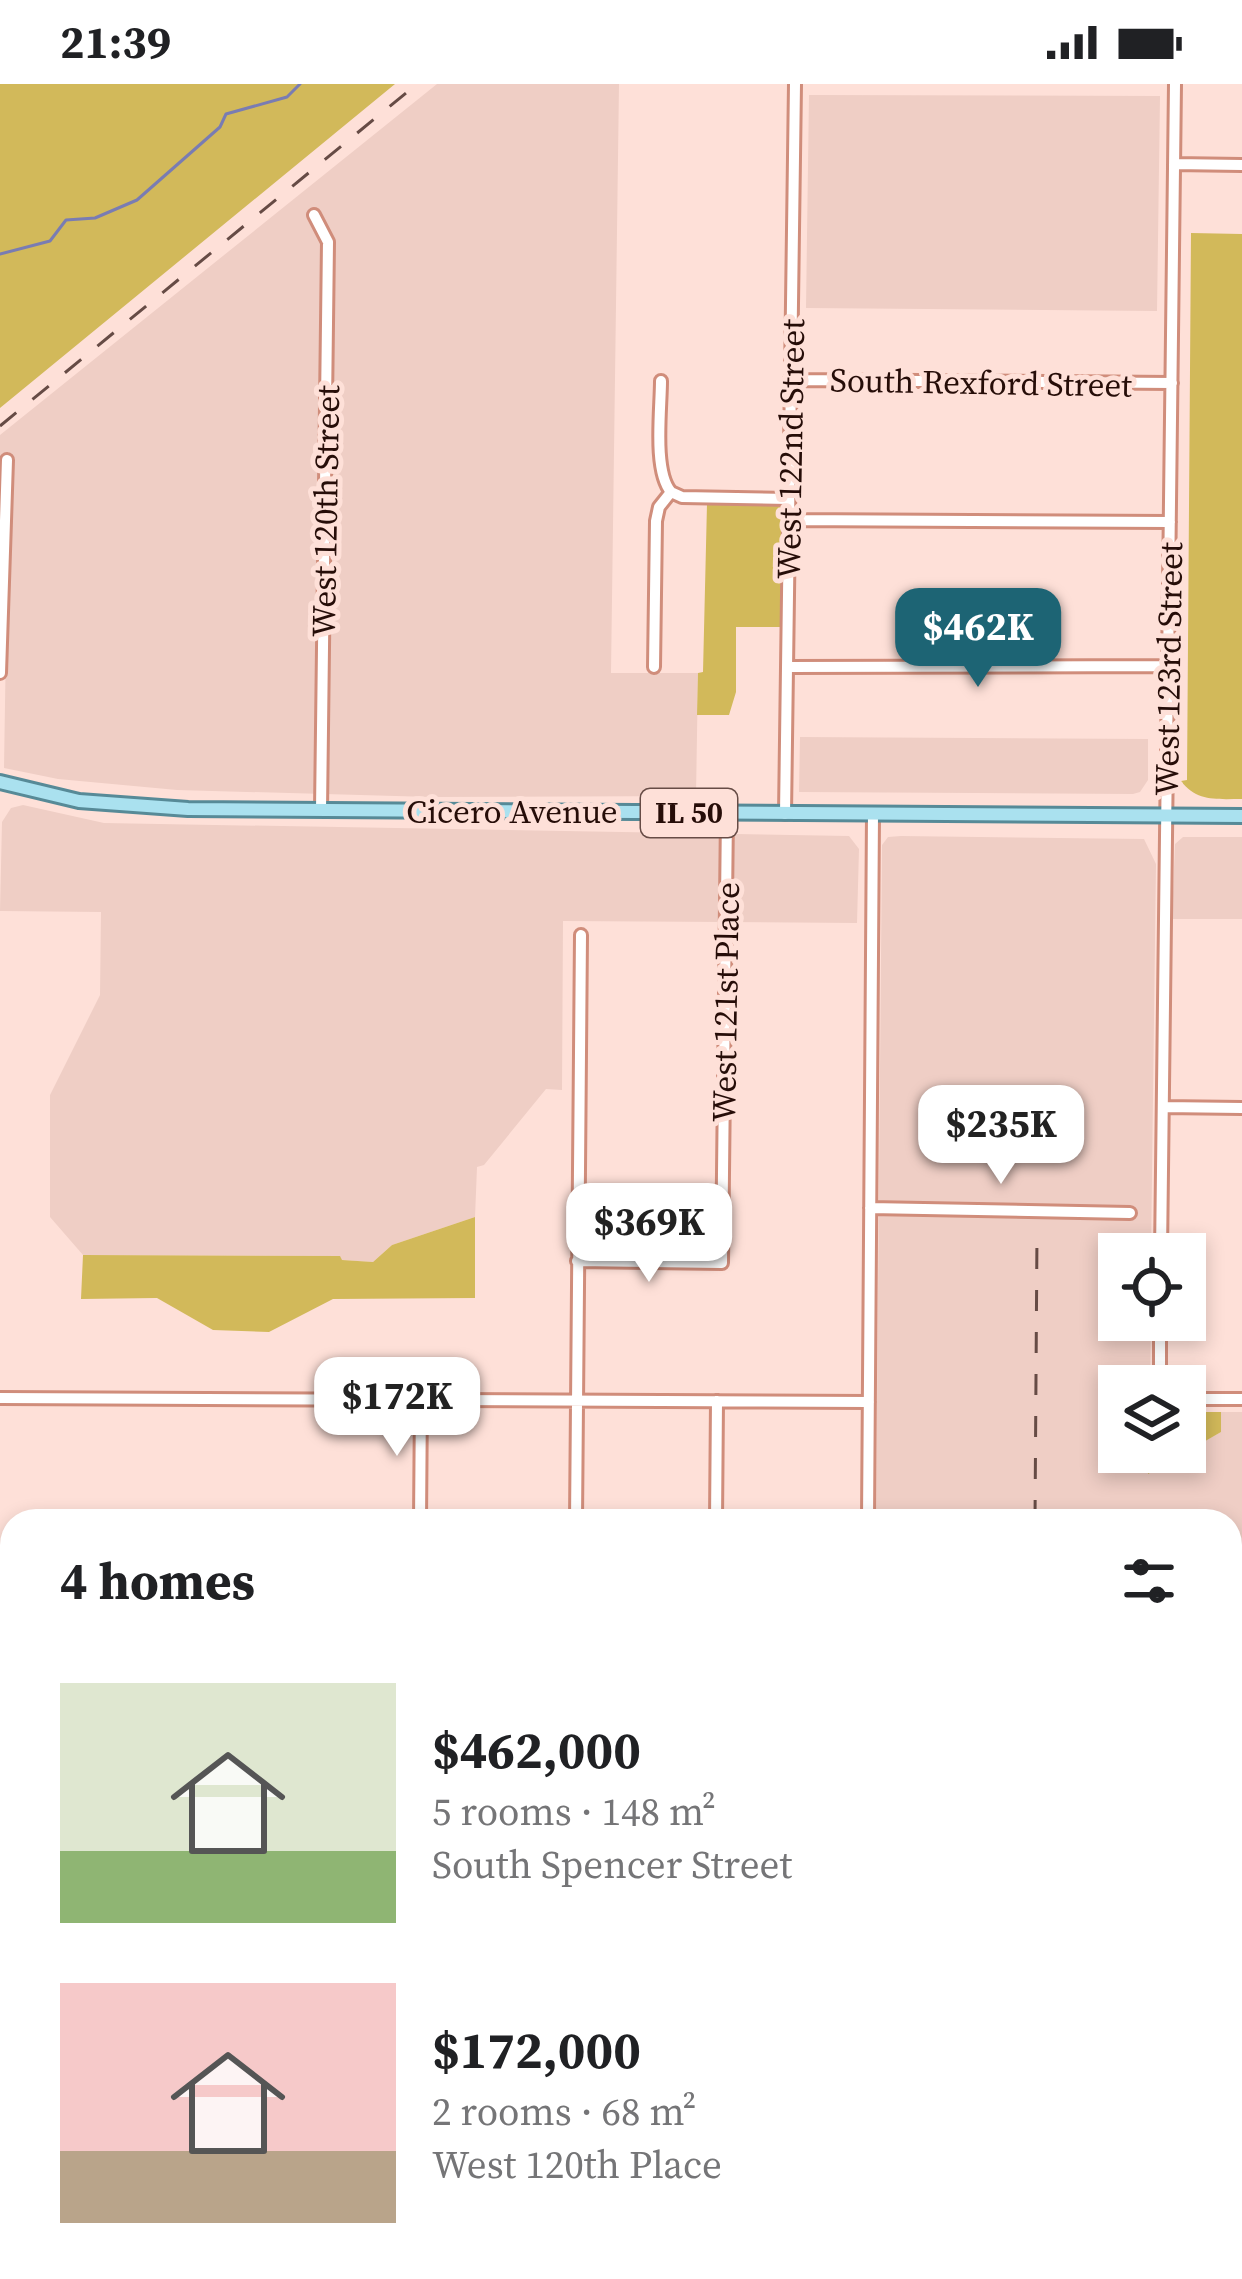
<!DOCTYPE html>
<meta charset="utf-8">
<style>
body{margin:0;font-family:"Source Serif 4",serif;background:#f2f2f2;color:#202124;height:100vh;display:flex;flex-direction:column;font-size:45px;white-space:nowrap}
*{box-sizing:border-box;margin:0}
p{font-size:39px;color:#757577}
.icon{flex:none;width:66px;height:66px;fill:none;stroke:currentColor;stroke-width:2;stroke-linecap:round;stroke-linejoin:round}
.map{position:relative;flex:1;overflow:hidden}
.panel{position:absolute;left:0px;top:1425px;width:1242px;height:771px;display:flex;flex-direction:column;background:#fff;border-radius:36px 36px 0 0;box-shadow:0 6px 18px #0003}
.panel>*{flex:none}
.tools{position:absolute;left:1098px;top:1149px;display:grid;gap:24px}
.tools a{display:grid;place-items:center;width:108px;height:108px;border-radius:0px;background:#fff;box-shadow:0 6px 18px #0003;font-size:60px}
.price{position:absolute;translate:-50% -102px;padding:0 27px;border-radius:24px;background:#fff;color:#222;font-size:39px;line-height:78px;filter:drop-shadow(0 3px 6px #0008)}
.price::after{content:'';position:absolute;left:50%;top:72px;width:36px;height:27px;margin-left:-18px;background:inherit;clip-path:polygon(0 0,100% 0,50% 100%)}
.price.selected{background:#1d6474;color:#fff}
ul{padding:0;list-style:none}
li{display:flex;align-items:center;gap:36px;height:300px;padding:0 60px}
li span{display:grid;place-items:center;flex:none;width:336px;height:240px;border-radius:0px;color:#555}
li>.icon{margin-inline-start:auto}
span .icon{width:144px;height:144px;fill:#fffc;stroke-width:1}
li b{font-size:51px}
h2{display:flex;justify-content:space-between;align-items:center;height:144px;padding:0 60px;font-size:51px}
.status{display:flex;justify-content:space-between;align-items:center;height:84px;padding:0 60px;background:#fff;direction:ltr}
.status svg{height:33px;fill:currentColor}
.map>svg:first-child{display:block}
</style>
<div class="status"><b>21:39</b><svg viewBox="0 0 49 12"><path d="M0 12V9h3v3zM5 12V6h3v6zM10 12V3h3v9zM15 12V0h3v12zM26 1h20v11H26zM47 4h2v5h-2z"/></svg></div>
<div class="map">
<svg width="1242" height="2195" viewBox="0 0 1242 2195">
<rect width="100%" height="100%" fill="#fee0d8"/>
<path fill="#efcec5" d="M437,0h182l-8,589h87l-2,123 -265,1 -254,-7 -119,-11 -54,-11 5,-316 -9,7v-24z
M809,11l351,1 -3,215 -351,-3z
M800,653l348,2v41l-8,12 -7,2 -334,-2z
M23,721l81,18 745,13 10,13 -2,74 -294,-2 -1,169 -16,-1 -62,76 -7,2 -2,50 -83,28 -19,17 -32,-2 -2,-4 -256,-1 -33,-38v-122l50,-100 1,-83 -101,-1 2,-89 9,-14z
M901,752l243,3 12,25 -5,390h-32v66h32l-1,66h-31v66h30l-1,21 73,-41v-20h21v867h-373v-11h361v-747h-354l6,-676 6,-8z
M1183,753h59v82h-70l3,-75z"/>
<path fill="#d2b95a" d="M0,0h395l-395,324z
M1191,149l51,1v565c-25,0 -45,3 -61,-18l6,-1z
M707,420l75,1 -1,122h-45v65l-7,23h-32l1,-42 5,-1z
M475,1133v81l-142,1 -64,33 -56,-2 -56,-32 -76,1 2,-44 257,1 2,4 31,2 19,-17z
M1185,1328h36v20l-73,42 1,-22h36z
M730,2184h117v11h-117z"/>
<g fill="none" stroke-linecap="round" stroke-linejoin="round">
<path stroke="#797cb3" stroke-width="3" d="M0,170l50,-13 16,-21 29,-2 42,-18 83,-73 6,-13 61,-17 13,-13"/>
<g stroke="#d08d7b" stroke-width="16">
<path id="minor" d="M1174,80l68,1
M314,131l14,27 -7,568
M790,296l382,3
M661,297c0,28 -8,90 10,111
M671,408l11,5 107,2
M789,436l381,2
M654,583l2,-146 3,-14 12,-15
M787,583l381,-1
M0,589l7,-213
M785,730l10,-730
M1163,1023l79,1
M870,1124l260,5
M1161,1170l14,-1170
M577,1177l145,2 5,-450
M1160,1302v-66
M0,1314l869,4
M1185,1315h57
M420,1437l1,-124
M576,1437l5,-586
M716,1437l1,-120
M868,1437l5,-707
M0,1509h12
M0,1702h12
M1230,1720h12
M0,1899h12
M1230,1908h12
M245,2195v-11
M422,2195v-11
M577,2195v-11
M715,2195v-11
M862,2195v-11"/>
</g>
<g stroke="#578a97" stroke-width="18">
<path id="major" d="M0,698l79,19 109,8 1054,7"/>
</g>
<use href="#minor" stroke="#fff" stroke-width="10"/>
<use href="#major" stroke="#aae1ef" stroke-width="12"/>
<path stroke="#664b45" stroke-width="3" stroke-dasharray="21 21" stroke-linecap="butt" d="M0,342l417,-342
M1035,1437l2,-288
M1230,1674l12,-2
M1230,1753h12
M881,2195v-11"/>
</g>
<g text-anchor="middle" stroke-width="10" stroke-linejoin="round" paint-order="stroke">
<rect fill="#fee0d8" stroke="#674c46" stroke-width="3" x="641" y="705" width="96" height="48" rx="9"/>
<g font-size="30" font-weight="bold" fill="#260d08">
<text x="689" y="739">IL 50</text>
</g>
<g font-size="33" fill="#260d08" stroke="#fee0d8">
<text transform="translate(981 298) rotate(1)" y="12">South Rexford Street</text>
<text transform="translate(790 365) rotate(-89)" y="12">West 122nd Street</text>
<text transform="translate(325 427) rotate(-89)" y="12">West 120th Street</text>
<text transform="translate(1168 585) rotate(-89)" y="12">West 123rd Street</text>
<text x="512" y="739">Cicero Avenue</text>
<text transform="translate(725 918) rotate(-89)" y="12">West 121st Place</text>
</g>
</g>
</svg>
<div class="tools">
<a><svg class="icon" aria-label="locate" viewBox="0 0 24 24"><circle cx="12" cy="12" r="6"/><path d="M12 2v4M12 18v4M2 12h4M18 12h4"/></svg></a>
<a><svg class="icon" aria-label="layers" viewBox="0 0 24 24"><path d="M12 4l9 5-9 5-9-5zM3 14l9 5 9-5"/></svg></a>
</div>
<b class="price selected" style="left:978px;top:606px">$462K</b>
<b class="price" style="left:1001px;top:1103px">$235K</b>
<b class="price" style="left:649px;top:1201px">$369K</b>
<b class="price" style="left:397px;top:1375px">$172K</b>
<section class="panel">
<h2>4 homes<svg class="icon" aria-label="filters" viewBox="0 0 24 24"><path d="M4 7h16M4 17h16"/><circle cx="9" cy="7" r="2"/><circle cx="15" cy="17" r="2"/></svg></h2>
<ul>
<li><span style="background:linear-gradient(#dfe7d0 70%,#8fb573 0)"><svg class="icon" aria-label="home" viewBox="0 0 24 24"><path d="M3 11l9-7 9 7M6 9v11h12V9"/></svg></span><div><b>$462,000</b><p>5 rooms · 148 m²</p><p>South Spencer Street</p></div></li>
<li><span style="background:linear-gradient(#f6c9c9 70%,#b9a48a 0)"><svg class="icon" aria-label="home" viewBox="0 0 24 24"><path d="M3 11l9-7 9 7M6 9v11h12V9"/></svg></span><div><b>$172,000</b><p>2 rooms · 68 m²</p><p>West 120th Place</p></div></li>
</ul>
</section>
</div>
